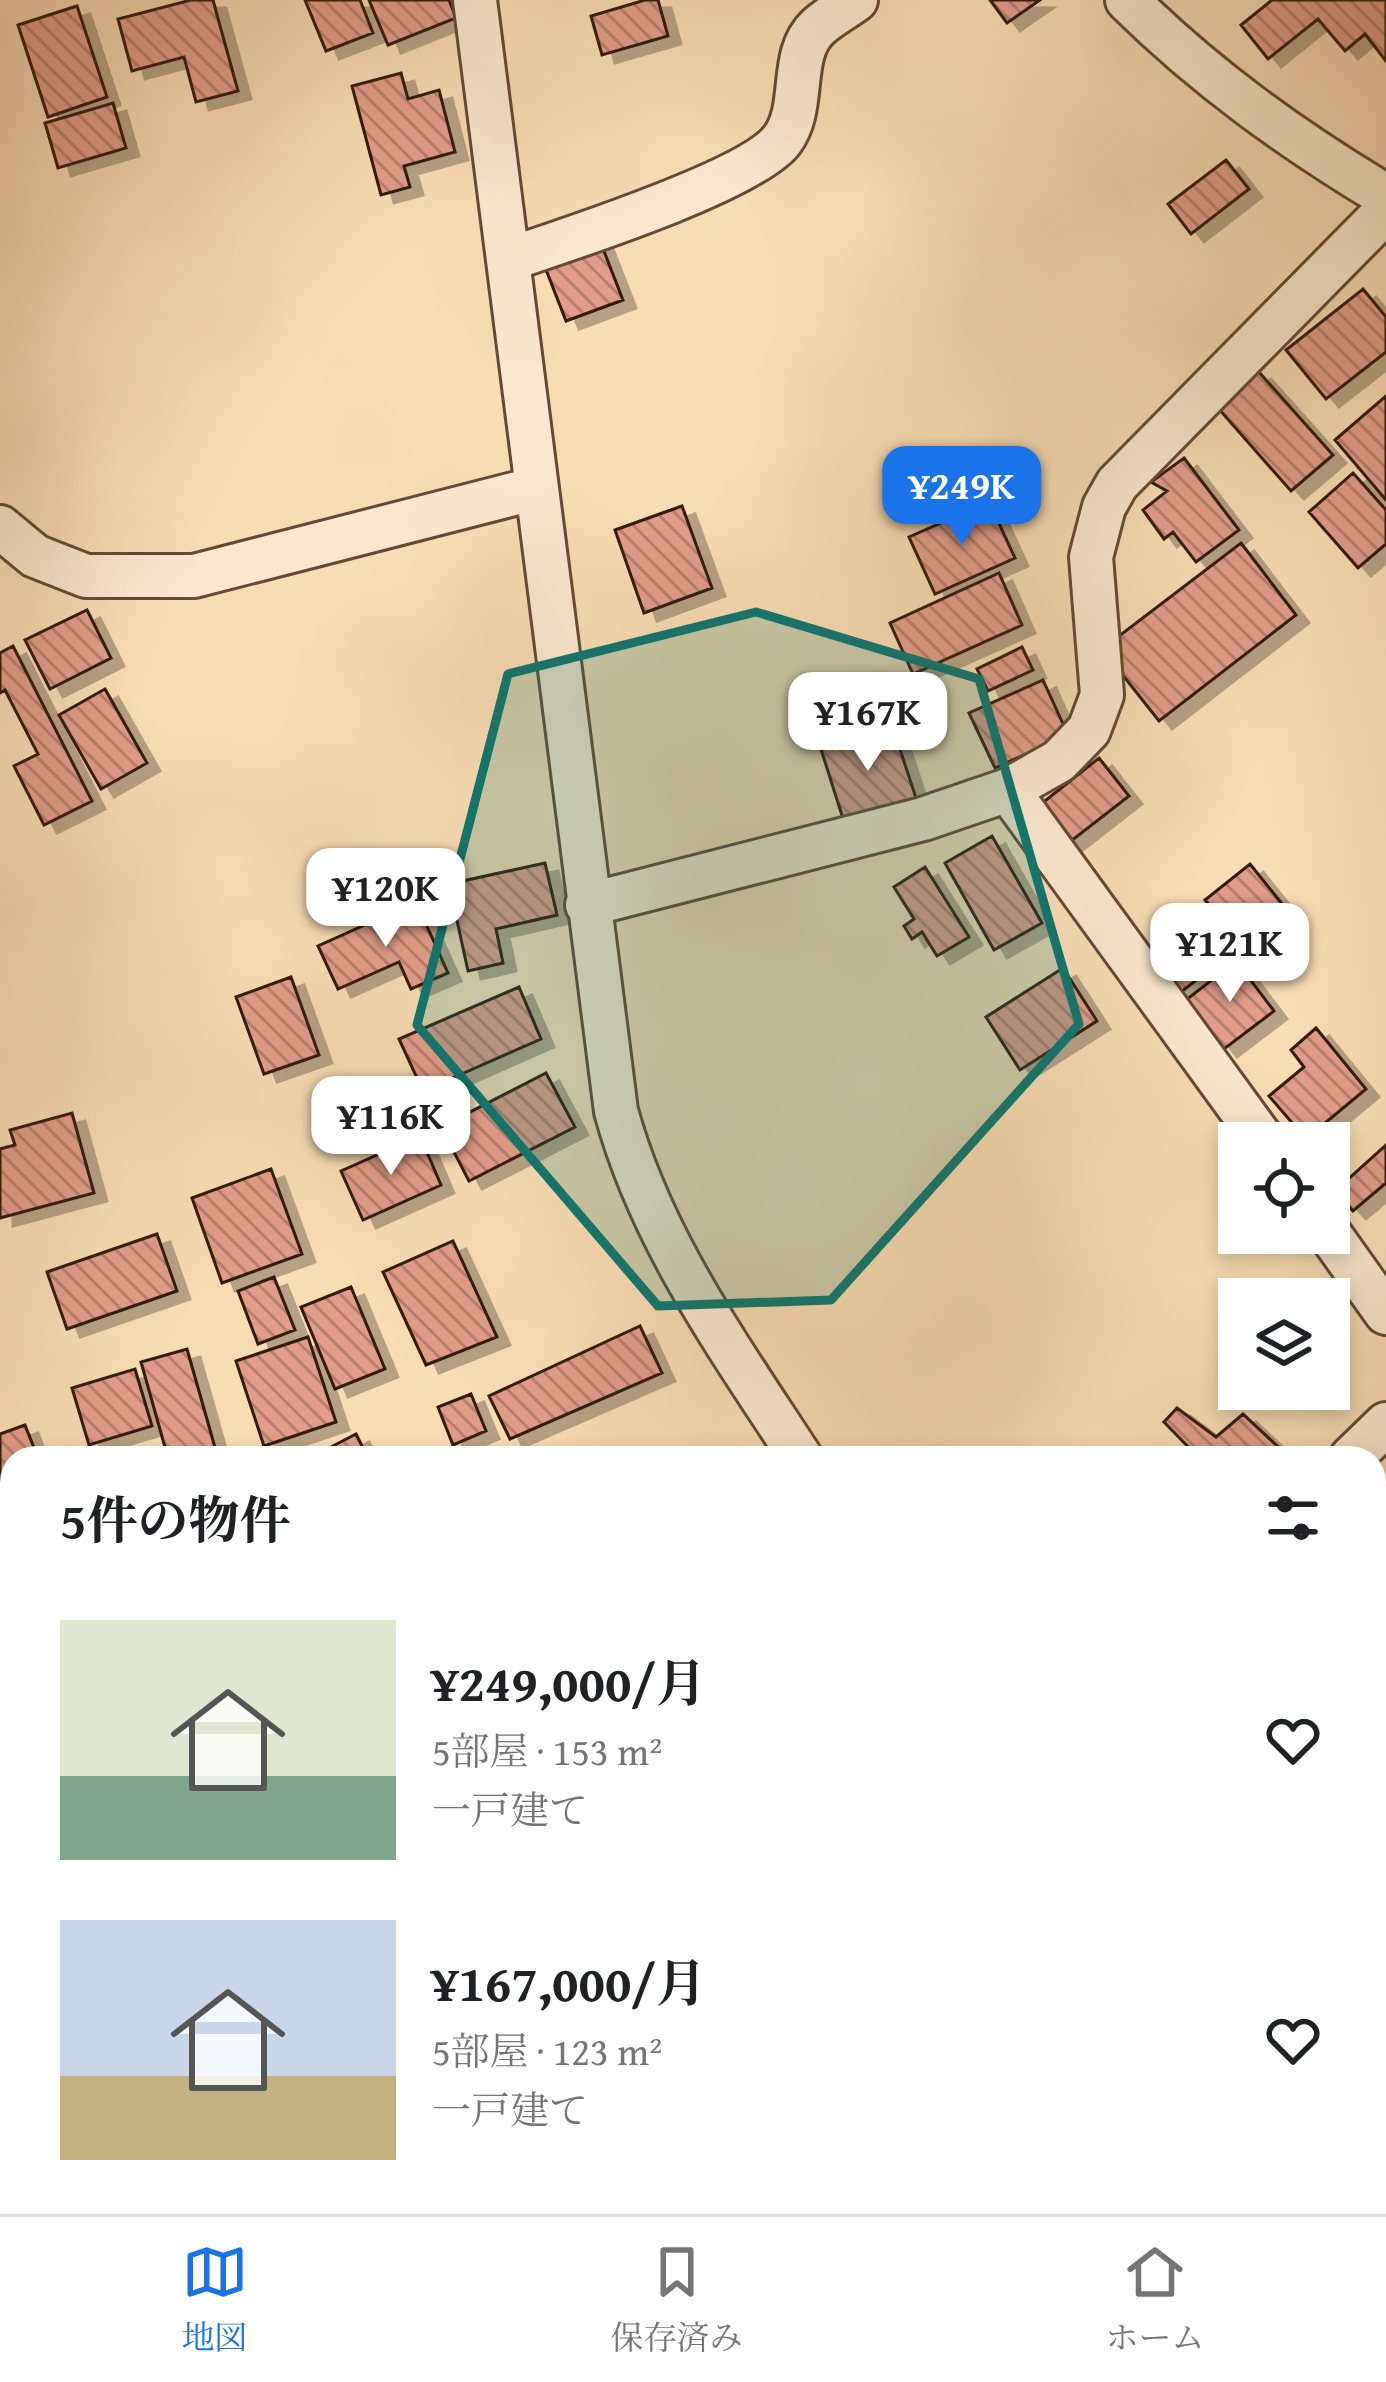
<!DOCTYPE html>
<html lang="ja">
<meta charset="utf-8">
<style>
body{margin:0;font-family:"Gentium Book Plus","Noto Serif JP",serif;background:#f2f2f2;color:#202124;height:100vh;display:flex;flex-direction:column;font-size:45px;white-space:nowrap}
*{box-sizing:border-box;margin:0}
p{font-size:39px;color:#757577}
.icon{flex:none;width:66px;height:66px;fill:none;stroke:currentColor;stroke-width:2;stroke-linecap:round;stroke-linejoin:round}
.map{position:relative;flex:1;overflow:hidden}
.sheet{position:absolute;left:0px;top:1446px;width:1386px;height:768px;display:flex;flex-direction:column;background:#fff;border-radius:36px 36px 0 0;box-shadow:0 6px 18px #0003}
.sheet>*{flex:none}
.fabs{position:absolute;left:1218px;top:1122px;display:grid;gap:24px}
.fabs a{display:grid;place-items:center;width:132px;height:132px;border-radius:0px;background:#fff;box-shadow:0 6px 18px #0003;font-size:60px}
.price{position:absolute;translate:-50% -102px;padding:0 27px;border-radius:24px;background:#fff;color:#222;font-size:39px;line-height:78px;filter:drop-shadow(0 3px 6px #0008)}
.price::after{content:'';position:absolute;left:50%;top:72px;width:36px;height:27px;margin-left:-18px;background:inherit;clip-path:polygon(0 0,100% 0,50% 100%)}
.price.on{background:#1a73e8;color:#fff}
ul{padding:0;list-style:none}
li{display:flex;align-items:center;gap:36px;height:300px;padding:0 60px}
li span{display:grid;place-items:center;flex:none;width:336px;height:240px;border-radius:0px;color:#555}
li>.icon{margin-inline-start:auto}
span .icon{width:144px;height:144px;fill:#fffc;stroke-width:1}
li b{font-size:51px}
h2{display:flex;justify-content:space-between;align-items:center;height:144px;padding:0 60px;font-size:51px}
.tabs{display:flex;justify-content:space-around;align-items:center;height:168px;border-top:3px solid #e0e0e0;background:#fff;font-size:33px;color:#757577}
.tabs a{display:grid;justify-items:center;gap:6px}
.tabs .on{color:#1a73e8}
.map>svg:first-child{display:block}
</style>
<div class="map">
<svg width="1386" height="2214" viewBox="0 0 1386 2214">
<defs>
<pattern id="building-back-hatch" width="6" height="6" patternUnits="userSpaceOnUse" patternTransform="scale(3)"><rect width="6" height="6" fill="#e19d89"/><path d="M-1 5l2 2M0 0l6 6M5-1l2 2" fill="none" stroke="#b77f6e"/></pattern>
<filter id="shadow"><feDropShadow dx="13" dy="8" stdDeviation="0" flood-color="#0004"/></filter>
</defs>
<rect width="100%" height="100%" fill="#f8dcb4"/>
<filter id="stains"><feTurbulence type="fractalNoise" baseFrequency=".00167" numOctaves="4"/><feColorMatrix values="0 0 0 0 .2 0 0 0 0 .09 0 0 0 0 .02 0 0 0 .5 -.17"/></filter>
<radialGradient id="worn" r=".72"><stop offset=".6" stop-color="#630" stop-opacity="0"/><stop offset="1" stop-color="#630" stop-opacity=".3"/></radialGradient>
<path fill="url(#building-back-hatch)" stroke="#311a0a" stroke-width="3" filter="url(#shadow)" d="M191,0h22l25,91 -42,11 -12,-45 -52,14 -14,-52z
M305,0h55l13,33 -47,18z
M369,0h80l7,18 -68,27z
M645,0h13l10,36 -66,19 -11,-39z
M990,0h50l-33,23z
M1272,0h114v61l-21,-27 -20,17 -27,-32 -50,40 -27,-34z
M77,6l30,91 -59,20 -30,-92z
M401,73l7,26 31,-9 16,62 -51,14 6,21 -29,8 -29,-109z
M113,103l13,45 -68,20 -13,-45z
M1226,160l23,29 -58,45 -23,-30z
M600,241l23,59 -57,21 -23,-59z
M1363,289l23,28v35l-60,47 -40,-49z
M1258,371l75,84 -42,36 -74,-84z
M1386,396v104l-51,-60z
M1184,458l55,72 -43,32 -23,-30 -9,7 -21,-29 24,-19 -16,-9z
M1353,473l33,37v34l-28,24 -49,-56z
M989,502l26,56 -80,36 -26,-57z
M682,506l30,82 -68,25 -29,-83z
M1241,543l55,72 -137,106 -57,-72z
M999,573l23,52 -109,49 -23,-51z
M87,610l24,48 -61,31 -25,-49z
M13,646l79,155 -48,24 -30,-59 24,-12 -33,-64 -5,3v-40z
M1022,647l11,23 -45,21 -11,-22z
M1043,680l25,55 -73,33 -26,-55z
M105,689l42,74 -46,26 -42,-74z
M890,719l28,85 -72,24 -27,-85z
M1099,758l30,38 -63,49 -30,-37z
M992,836l50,87 -48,27 -49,-87z
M545,863l12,52 -61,14 7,34 -35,8 -19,-87z
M1250,864l41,51 -45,35 -41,-50z
M925,867l44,70 -32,19 -15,-24 -10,7 -8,-13 10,-7 -20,-32z
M416,902l32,71 -37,16 -12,-27 -61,27 -20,-43z
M1206,912l30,37 -60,47 -30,-37z
M1236,961l38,50 -50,38 -38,-49z
M1063,968l34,53 -77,49 -34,-53z
M291,977l28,78 -55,19 -28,-77z
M519,987l22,52 -118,52 -24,-52z
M1316,1028l50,61 -60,50 -37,-43 35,-29 -13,-17z
M546,1073l29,54 -106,54 -28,-54z
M72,1113l22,80 -94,25v-69l15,-4 -5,-15z
M420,1136l21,49 -78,35 -22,-49z
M1386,1145v38l-33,28 -18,-20z
M271,1169l31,85 -80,29 -30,-85z
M157,1234l20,57 -110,38 -20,-57z
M453,1241l44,96 -71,28 -43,-93z
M274,1277l21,53 -37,14 -20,-53z
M351,1287l34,82 -50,20 -34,-82z
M640,1326l22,47 -152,66 -21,-43z
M308,1337l28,85 -72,24 -28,-85z
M187,1349l31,109h-50l-27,-96z
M135,1369l17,57 -63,19 -17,-57z
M471,1394l15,37 -33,14 -15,-38z
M1177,1408l39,29 27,-23 47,44h-91l-35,-36z
M25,1425l13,33h-26v45l-12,5v-74z
M356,1434l12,24h-58z
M1374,1697l12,11v41l-12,13z"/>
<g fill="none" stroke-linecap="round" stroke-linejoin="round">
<g stroke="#634a34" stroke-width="48">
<path id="street" d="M475,0l141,1111c35,129 113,236 185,347
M1127,0c79,78 164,139 259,196
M510,259c56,-19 241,-78 272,-119 25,-33 6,-85 36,-113 11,-10 26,-18 38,-27
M0,527l35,29 51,20h108l343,-88
M1008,790l257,353
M587,905l336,-86 85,-29 51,-29 30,-31 13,-35 -11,-138 13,-50 13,-23 269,-273
M1329,1233l57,80
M1351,1458l35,-34
M1155,2202l7,12"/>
</g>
<use href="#street" stroke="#fae8ce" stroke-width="42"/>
</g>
<path fill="#0f766e" fill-opacity="0.2" stroke="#0f766e" stroke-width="9" stroke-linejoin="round" d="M756,612l223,67 100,345 -248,276 -173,6 -241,-281 91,-351z"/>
<rect width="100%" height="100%" filter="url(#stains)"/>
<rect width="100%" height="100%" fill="url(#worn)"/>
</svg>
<div class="fabs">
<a><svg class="icon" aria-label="locate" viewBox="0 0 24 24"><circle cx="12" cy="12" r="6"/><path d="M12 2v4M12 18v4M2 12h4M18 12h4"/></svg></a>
<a><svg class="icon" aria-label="layers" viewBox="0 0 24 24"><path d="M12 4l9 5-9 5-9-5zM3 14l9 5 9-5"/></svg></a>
</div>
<b class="price on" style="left:962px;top:548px">¥249K</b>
<b class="price" style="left:868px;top:774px">¥167K</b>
<b class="price" style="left:386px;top:950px">¥120K</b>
<b class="price" style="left:1230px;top:1005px">¥121K</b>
<b class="price" style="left:391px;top:1178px">¥116K</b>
<section class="sheet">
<h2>5件の物件<svg class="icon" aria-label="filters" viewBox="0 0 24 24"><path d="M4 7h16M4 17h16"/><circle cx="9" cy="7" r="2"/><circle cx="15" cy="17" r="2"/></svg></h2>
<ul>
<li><span style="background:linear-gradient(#dfe7d0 65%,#7fa58c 0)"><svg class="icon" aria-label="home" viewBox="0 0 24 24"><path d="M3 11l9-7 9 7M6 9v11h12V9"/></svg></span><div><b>¥249,000/月</b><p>5部屋 · 153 m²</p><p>一戸建て</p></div><svg class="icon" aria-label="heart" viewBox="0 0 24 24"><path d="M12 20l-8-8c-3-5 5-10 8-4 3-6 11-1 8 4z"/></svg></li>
<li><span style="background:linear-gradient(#c9d6e8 65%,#c2b280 0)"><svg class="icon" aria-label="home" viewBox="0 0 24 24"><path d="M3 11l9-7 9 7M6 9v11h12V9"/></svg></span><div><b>¥167,000/月</b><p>5部屋 · 123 m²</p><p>一戸建て</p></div><svg class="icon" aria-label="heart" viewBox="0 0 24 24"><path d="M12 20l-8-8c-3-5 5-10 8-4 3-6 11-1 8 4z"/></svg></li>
</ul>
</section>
</div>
<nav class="tabs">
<a class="on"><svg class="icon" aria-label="map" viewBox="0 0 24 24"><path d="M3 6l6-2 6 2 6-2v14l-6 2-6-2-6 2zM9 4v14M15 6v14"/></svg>地図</a>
<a><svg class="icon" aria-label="saved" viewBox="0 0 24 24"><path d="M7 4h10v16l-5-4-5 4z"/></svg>保存済み</a>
<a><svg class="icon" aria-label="home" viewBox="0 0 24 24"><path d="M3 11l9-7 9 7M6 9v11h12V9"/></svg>ホーム</a>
</nav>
